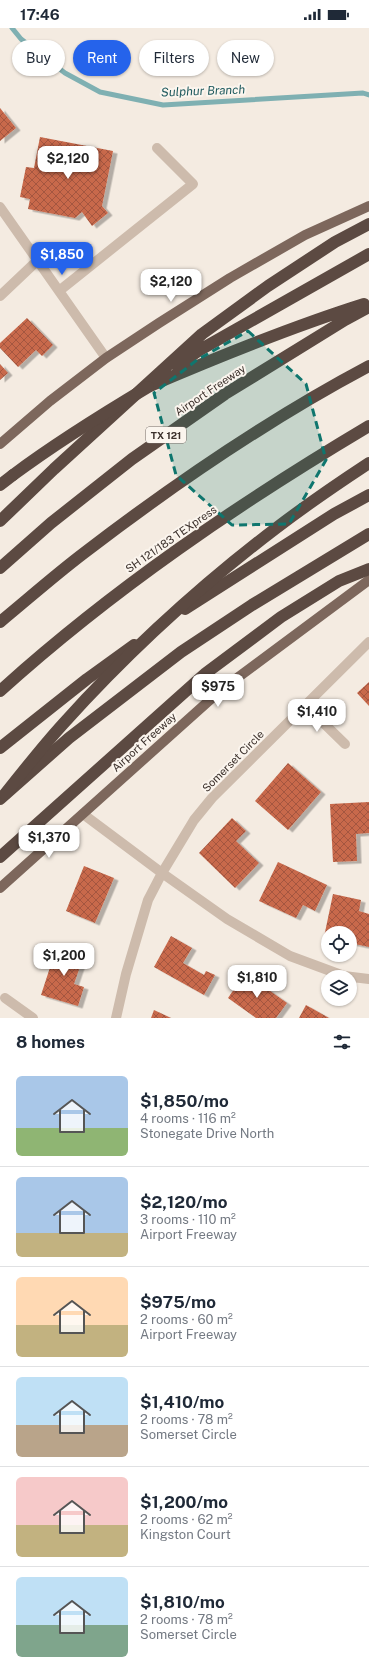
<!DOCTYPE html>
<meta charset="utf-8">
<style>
body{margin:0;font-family:"Public Sans",sans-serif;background:#f6f6f7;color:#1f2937;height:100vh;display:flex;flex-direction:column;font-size:15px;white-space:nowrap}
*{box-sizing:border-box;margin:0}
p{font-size:13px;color:#747a83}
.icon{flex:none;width:22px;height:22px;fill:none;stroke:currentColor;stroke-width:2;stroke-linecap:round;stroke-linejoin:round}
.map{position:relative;height:990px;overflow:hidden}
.drawer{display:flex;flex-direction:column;background:#fff;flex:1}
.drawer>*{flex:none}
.top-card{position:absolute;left:12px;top:12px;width:345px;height:36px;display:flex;gap:8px}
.fabs{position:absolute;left:321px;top:898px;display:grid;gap:8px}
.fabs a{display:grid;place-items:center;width:36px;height:36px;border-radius:50%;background:#fff;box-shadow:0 1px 3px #0004;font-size:20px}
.price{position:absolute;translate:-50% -34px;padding:0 9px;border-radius:8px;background:#fff;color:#222;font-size:13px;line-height:26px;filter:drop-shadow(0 1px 2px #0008)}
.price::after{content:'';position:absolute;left:50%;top:24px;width:12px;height:9px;margin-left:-6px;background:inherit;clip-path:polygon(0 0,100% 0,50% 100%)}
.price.current{background:#2563eb;color:#fff}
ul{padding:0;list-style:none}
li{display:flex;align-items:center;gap:12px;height:100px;padding:0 16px}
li+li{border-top:1px solid #e0e1e3}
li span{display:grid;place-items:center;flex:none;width:112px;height:80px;border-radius:6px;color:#555}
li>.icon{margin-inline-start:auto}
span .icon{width:48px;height:48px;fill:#fffc;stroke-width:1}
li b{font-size:17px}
h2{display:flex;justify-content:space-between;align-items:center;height:48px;padding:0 16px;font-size:17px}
.chip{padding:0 14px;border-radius:18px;background:#fff;box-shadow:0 1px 3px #0004;font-size:14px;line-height:36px}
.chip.current{background:#2563eb;color:#fff}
.status{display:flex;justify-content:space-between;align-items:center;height:28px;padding:0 20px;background:#fff;direction:ltr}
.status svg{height:11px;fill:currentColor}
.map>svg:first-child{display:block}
</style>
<div class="status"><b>17:46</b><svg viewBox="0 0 49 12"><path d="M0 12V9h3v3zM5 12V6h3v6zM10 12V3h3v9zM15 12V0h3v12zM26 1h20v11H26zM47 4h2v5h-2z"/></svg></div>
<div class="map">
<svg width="369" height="990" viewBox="0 0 369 990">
<defs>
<pattern id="building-cross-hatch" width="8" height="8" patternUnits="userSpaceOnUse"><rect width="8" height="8" fill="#c8694b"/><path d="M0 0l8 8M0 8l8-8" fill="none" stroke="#a4573f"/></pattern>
<filter id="shadow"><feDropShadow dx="4.5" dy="2.5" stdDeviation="0" flood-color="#0004"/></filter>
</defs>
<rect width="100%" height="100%" fill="#f4ebe1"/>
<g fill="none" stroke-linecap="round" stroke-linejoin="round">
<path stroke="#7fb0b2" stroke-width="5" d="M12,0l9,11 44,34 35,19 63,13 200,-12 6,2"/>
</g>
<path fill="url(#building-cross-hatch)" filter="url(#shadow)" d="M0,80l16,20 -16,13z
M40,109l73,14 -11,55 6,7 -16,13 -10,-14 -7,6 -47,-9 2,-10 -10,-2 6,-30 8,1z
M27,290l26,27 -11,11 -6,-6 -18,17 -18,-19v-5z
M0,336l8,9 -8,7z
M369,654v24l-12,-13z
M288,735l33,29 -33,38 -33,-29z
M369,774v31l-13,1 1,27 -24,1 -3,-58z
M232,790l14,13 -10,10 23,22 -24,25 -36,-35z
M278,834l49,23 -12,26 -12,-6 -7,13 -37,-17z
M84,838l30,12 -19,45 -29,-12z
M333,866l28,6 -2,11 10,3v33l-19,-4v-10h-22v5l-4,-1z
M171,908l21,12 -9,15 21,12 2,-4 9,4 -11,20 -50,-28z
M57,918l27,9 -10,29 10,3 -6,19 -37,-11z
M245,945l42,30 -11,15h-20l-28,-20z
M306,977l23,13h-30z
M154,982l17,8h-20z"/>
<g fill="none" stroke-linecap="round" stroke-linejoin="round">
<path stroke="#cdbbac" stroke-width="10" d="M0,179l106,151
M59,263l134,-107 -36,-36
M0,268l38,-36
M369,614l-157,156 -18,22 -32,53 65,46 63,37 54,20 25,3
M306,678l39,38
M83,786l79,59 -14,27 -22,74 -10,44
M5,970l28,20"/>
<path stroke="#7d675c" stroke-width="10" d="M0,416l50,-43 56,-43 53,-35 71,-45 75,-43 64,-29
M0,860l221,-198 148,-110"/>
<path stroke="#5c4a42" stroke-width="12" d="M177,338l21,-15 171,-97
M150,358c70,-30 141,-59 214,-82
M0,457l13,-10
M0,493l54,-52 148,-135 66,-48 67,-44 34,-18
M0,540l51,-45 81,-64 93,-65 120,-74 24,-13
M185,581l149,-95 35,-19
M0,594c28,-23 55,-47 84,-69 90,-69 185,-134 285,-187
M0,663c113,-102 238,-187 369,-265
M0,720l87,-69 47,-34
M0,771l69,-61 112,-86 71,-47 117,-71
M0,829l206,-184 75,-56 58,-36 30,-12"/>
<path stroke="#5c4a42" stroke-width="12" d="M13,447c43,-32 88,-60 135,-88
M5,766c19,-24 38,-48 58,-70 64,-71 136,-137 212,-195 30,-23 62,-45 94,-66"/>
</g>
<path fill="#0f766e" fill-opacity="0.2" stroke="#0f766e" stroke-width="3" stroke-dasharray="8 5" stroke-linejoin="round" d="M248,303l58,53 20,76 -37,64 -57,1 -56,-50 -22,-82 43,-33z"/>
<g text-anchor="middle" stroke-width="4" stroke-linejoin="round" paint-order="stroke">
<rect fill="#fbf5ee" stroke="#756b66" stroke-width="1" x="146" y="399" width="40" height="16" rx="3"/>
<g font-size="10" font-weight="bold" fill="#3b302b">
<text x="166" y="411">TX 121</text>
</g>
<g font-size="11" fill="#3b302b" stroke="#fbf5ee">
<text transform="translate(210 362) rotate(-34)" y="4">Airport Freeway</text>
<text transform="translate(171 511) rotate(-35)" y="4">SH 121/183 TEXpress</text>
<text transform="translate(144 714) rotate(-42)" y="4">Airport Freeway</text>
<text transform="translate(233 733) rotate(-45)" y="4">Somerset Circle</text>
</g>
<g font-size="12" font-style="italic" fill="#1f5a5e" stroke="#fbf5ee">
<text transform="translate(203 63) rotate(-2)" y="4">Sulphur Branch</text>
</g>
</g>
</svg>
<div class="fabs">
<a><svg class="icon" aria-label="locate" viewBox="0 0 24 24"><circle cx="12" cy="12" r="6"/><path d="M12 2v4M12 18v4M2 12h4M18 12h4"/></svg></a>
<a><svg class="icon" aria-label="layers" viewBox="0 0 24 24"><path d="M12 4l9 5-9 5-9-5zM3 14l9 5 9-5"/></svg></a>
</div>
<b class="price" style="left:68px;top:152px">$2,120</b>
<b class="price current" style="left:62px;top:248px">$1,850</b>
<b class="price" style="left:171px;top:275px">$2,120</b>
<b class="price" style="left:218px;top:680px">$975</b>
<b class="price" style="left:317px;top:705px">$1,410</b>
<b class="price" style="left:49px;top:831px">$1,370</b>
<b class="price" style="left:64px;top:949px">$1,200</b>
<b class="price" style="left:257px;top:971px">$1,810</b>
<div class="top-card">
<a class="chip">Buy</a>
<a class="chip current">Rent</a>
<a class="chip">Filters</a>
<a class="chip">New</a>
</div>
</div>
<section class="drawer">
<h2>8 homes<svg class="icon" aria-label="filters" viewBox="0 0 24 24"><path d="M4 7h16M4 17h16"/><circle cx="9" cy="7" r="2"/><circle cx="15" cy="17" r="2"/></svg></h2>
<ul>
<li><span style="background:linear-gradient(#a9c7e8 65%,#8fb573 0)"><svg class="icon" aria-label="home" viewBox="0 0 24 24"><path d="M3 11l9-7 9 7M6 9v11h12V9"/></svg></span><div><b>$1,850/mo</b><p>4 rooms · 116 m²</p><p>Stonegate Drive North</p></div></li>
<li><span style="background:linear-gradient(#a9c7e8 70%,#c2b280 0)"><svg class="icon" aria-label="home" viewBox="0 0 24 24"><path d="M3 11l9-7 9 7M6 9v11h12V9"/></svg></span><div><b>$2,120/mo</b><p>3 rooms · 110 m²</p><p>Airport Freeway</p></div></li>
<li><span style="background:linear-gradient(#ffd9b3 60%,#c2b280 0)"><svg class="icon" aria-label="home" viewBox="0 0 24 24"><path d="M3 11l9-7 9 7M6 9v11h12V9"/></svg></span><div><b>$975/mo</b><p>2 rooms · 60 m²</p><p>Airport Freeway</p></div></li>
<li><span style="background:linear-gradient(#bfe0f5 60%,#b9a48a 0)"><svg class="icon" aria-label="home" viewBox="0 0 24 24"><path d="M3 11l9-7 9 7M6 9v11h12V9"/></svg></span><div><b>$1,410/mo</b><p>2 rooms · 78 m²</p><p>Somerset Circle</p></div></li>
<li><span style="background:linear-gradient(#f6c9c9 60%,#c2b280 0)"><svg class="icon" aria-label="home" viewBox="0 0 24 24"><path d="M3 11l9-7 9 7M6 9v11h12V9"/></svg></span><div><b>$1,200/mo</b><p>2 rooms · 62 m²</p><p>Kingston Court</p></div></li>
<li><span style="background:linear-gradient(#bfe0f5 60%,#7fa58c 0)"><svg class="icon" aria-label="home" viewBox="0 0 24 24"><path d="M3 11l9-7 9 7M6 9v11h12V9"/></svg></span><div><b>$1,810/mo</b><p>2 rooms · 78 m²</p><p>Somerset Circle</p></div></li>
</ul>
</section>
